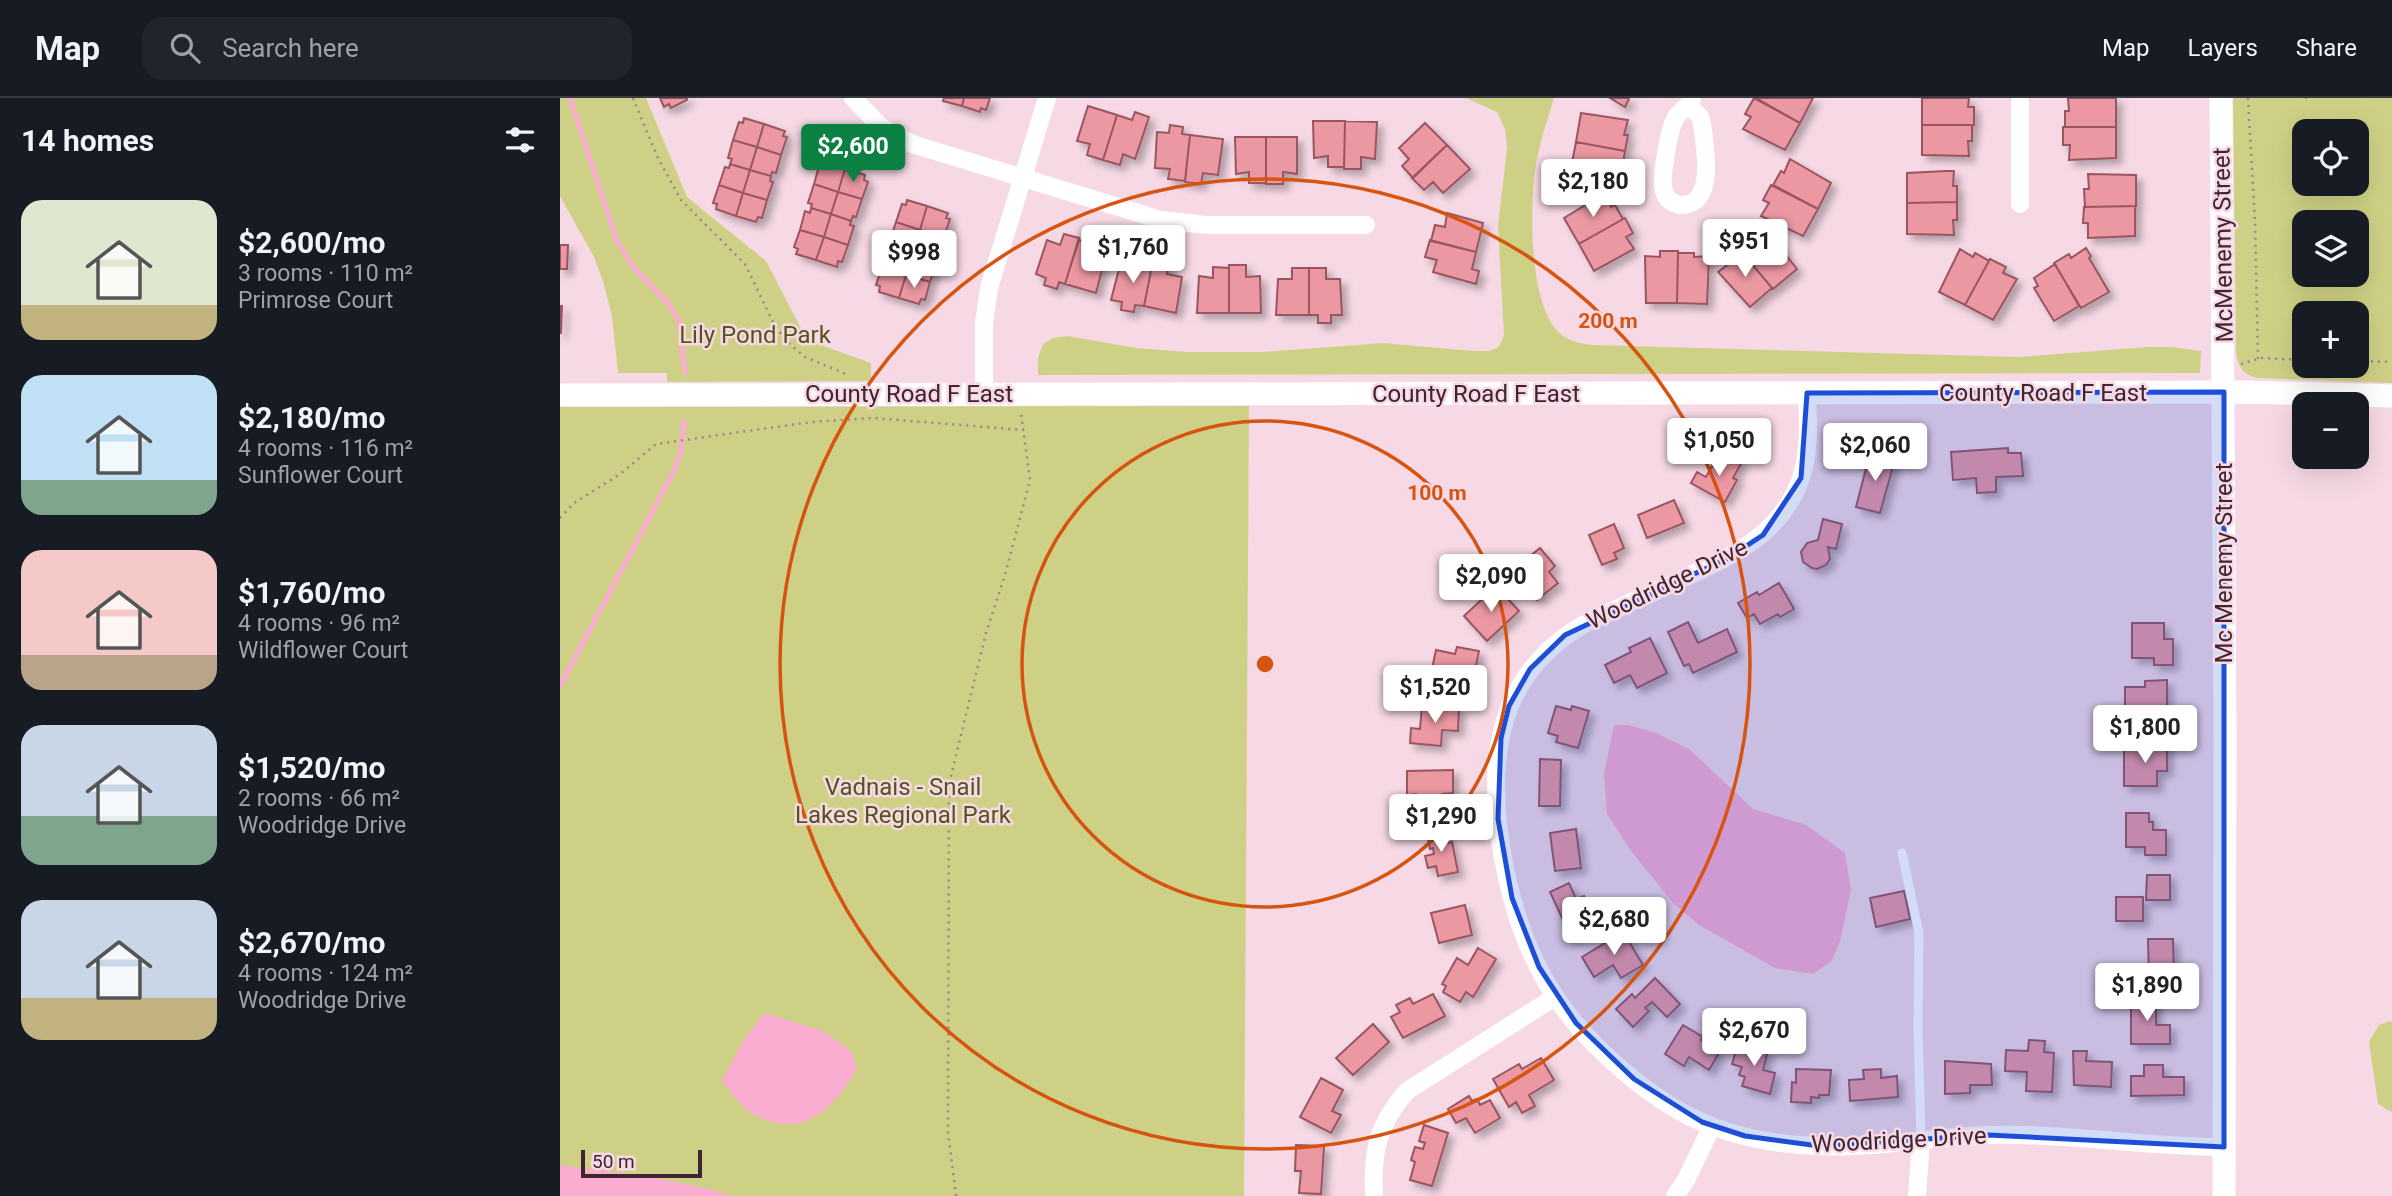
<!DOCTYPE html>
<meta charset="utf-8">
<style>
body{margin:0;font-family:Roboto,sans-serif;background:#20242c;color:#f1f3f6;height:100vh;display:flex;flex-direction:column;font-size:26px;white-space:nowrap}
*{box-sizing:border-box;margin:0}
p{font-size:23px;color:#9ea1a6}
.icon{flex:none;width:38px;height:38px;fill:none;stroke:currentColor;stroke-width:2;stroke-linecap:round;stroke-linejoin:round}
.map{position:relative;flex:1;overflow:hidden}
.sheet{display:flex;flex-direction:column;background:#171b24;width:560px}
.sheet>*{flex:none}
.buttons{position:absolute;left:1732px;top:21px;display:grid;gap:14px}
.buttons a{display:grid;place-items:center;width:77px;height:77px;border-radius:14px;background:#171b24;box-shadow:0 7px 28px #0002;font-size:35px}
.scale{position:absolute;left:21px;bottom:18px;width:121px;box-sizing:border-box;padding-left:7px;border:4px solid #3f2431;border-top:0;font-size:19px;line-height:24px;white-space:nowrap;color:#3f2431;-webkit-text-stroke:5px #f6d9e5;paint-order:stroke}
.price{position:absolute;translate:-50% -60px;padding:0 16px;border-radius:7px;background:#fff;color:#222;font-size:23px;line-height:46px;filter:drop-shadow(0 2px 4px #0008)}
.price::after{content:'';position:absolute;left:50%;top:42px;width:21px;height:16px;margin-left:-10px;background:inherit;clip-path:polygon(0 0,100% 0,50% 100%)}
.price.current{background:#0b8043;color:#fff}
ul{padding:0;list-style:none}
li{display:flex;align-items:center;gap:21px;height:175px;padding:0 21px}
li span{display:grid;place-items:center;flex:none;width:196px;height:140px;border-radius:21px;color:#555}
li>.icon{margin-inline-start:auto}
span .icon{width:84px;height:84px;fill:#fffc;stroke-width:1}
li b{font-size:30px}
h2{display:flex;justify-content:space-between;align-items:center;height:84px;padding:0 21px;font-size:30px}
header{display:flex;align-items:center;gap:42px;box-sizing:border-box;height:98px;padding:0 35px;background:#171b24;border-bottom:2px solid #363941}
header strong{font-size:33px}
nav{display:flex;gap:38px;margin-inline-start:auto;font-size:24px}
.search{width:490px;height:63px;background:#20242c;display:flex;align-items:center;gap:18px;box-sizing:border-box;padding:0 24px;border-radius:21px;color:#9ea1a6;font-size:26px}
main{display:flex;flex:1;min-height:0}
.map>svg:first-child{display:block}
</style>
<header>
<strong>Map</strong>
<div class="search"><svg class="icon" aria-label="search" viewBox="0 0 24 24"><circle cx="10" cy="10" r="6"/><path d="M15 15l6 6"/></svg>Search here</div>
<nav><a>Map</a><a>Layers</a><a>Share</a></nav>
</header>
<main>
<section class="sheet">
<h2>14 homes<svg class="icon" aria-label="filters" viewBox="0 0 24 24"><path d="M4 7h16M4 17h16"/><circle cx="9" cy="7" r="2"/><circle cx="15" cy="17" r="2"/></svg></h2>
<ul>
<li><span style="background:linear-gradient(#dfe7d0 75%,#c2b280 0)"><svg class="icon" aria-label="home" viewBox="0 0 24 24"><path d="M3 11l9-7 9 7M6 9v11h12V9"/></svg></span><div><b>$2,600/mo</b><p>3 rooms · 110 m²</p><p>Primrose Court</p></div></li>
<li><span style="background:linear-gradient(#bfe0f5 75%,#7fa58c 0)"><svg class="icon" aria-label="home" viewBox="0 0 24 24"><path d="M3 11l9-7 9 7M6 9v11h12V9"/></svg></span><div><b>$2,180/mo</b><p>4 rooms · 116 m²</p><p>Sunflower Court</p></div></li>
<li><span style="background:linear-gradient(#f6c9c9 75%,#b9a48a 0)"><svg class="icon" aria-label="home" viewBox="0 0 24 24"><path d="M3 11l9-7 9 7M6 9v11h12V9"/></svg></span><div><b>$1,760/mo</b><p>4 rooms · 96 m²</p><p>Wildflower Court</p></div></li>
<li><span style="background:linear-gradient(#c9d6e8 65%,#7fa58c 0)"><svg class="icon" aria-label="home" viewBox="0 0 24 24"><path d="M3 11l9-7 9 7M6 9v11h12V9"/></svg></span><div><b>$1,520/mo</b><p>2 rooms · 66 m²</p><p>Woodridge Drive</p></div></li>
<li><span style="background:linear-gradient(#c9d6e8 70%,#c2b280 0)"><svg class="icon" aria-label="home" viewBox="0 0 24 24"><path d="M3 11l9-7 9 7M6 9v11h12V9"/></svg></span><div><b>$2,670/mo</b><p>4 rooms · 124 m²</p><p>Woodridge Drive</p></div></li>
</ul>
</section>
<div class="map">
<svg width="1832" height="1098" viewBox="0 0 1832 1098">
<defs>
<filter id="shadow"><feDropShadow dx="5.5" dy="5.5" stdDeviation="3.5" flood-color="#0004"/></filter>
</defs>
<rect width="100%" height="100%" fill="#f6d9e5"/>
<path fill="#ced185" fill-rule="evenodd" d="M0,0h86l41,99 79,64 41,79 64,23v18l-204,1v-9h-49l-6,-57 -9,-35 -9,-24 -34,-61z
M906,0h88c-7,24 -16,48 -19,73 -5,39 -7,139 28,165 9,6 20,8 30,9l426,12 128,-10h25l29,4 -1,22 -1162,2v-17l5,-14 10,-6 14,-2 70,12 50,4h77l119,-9 90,8h16l10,-4 5,-12 -6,-109 9,-78 -2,-19 -8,-17z
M1673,0h159v285l-133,-5c-16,-2 -22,-13 -23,-28zM1745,33h52v53h-52zM1745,124h52v53h-52zM1745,215h52v53h-52z
M689,308l-5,790h-684v-789z
M1830,923l2,1v90l-14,-8 -9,-62 10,-17z"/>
<path fill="#faadd0" d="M1054,627h13l29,8 33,16 64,60 53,16 39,28 6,37 -11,51 -8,20 -19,13 -38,-6 -76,-43 -25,-21 -43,-53 -24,-37 -3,-40z
M204,915l59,18 28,20 6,17c-17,33 -50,69 -90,52 -6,-2 -14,-5 -19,-9 -10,-9 -17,-20 -26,-30l20,-38z
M0,1067c58,8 116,13 172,31h-172z"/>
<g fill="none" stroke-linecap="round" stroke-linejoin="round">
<path stroke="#faadd0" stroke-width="5" d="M10,0l47,143 16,26 35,36 11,19 6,51
M0,588l114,-215 7,-19 3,-31"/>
</g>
<path fill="#eb98a3" stroke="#995660" stroke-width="2" filter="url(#shadow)" d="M100,0h27v2l-16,8 -2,-4 -5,3z
M384,0h20l-2,8 -19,-5z
M404,0h26l-4,12 -5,-2 -1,4 -18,-6z
M1050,0h18l1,1 -4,8z
M1194,0l46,25 -15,27 -42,-21 8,-12 -6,-3z
M1196,0h57l-13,25z
M1362,0h47l-1,9h6v18h-52z
M1508,0h48v29h-51v-16h4z
M528,8l29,9 -14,45 -16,-5 3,-11 -13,-3z
M575,14l14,5 -14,42 -12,-5 -3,11 -17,-5 14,-45 15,5z
M1021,15l47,7 -4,15h4l-3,16 -49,-9z
M184,20l20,6 -7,23 -24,-7 6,-18 4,1z
M753,23h32l-1,46h-16v-11l-14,2z
M785,23l32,1 -2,37 -14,-2v12h-17z
M865,25l22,22 -34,33 -11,-12 7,-7 -10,-11z
M204,26l21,7 -2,5 4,1 -6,18 -24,-8z
M610,27l13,2 -1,7 8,1 -5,46 -17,-2 2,-10 -15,-1 2,-36 12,1z
M1362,27h50v16h-4l1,15 -47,-1z
M1503,29h53v31l-47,2 1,-15h-7z
M630,37l33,4 -5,36 -15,-2 -2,11 -16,-2z
M675,39h31v46h-17v-11l-13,2z
M706,39h31v37l-14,-2v12h-17z
M173,42l24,7 -7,23 -20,-6 2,-5 -4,-1z
M1016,44l49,9 -3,18 -4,-1 -2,15 -46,-10z
M887,47l23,24 -27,24 -10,-11 -9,8 -12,-12z
M197,49l24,8 -5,18 -4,-1 -1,4 -21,-6z
M1230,61l41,24 -13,26 -45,-24 8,-14 3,2z
M265,64l20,7 -7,23 -24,-8 5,-18 4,2z
M170,66l20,6 -7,23 -24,-8 6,-18 4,1z
M285,71l20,6 -1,5 4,2 -6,17 -24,-7z
M190,72l21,6 -1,5 3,1 -6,18 -24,-7z
M1386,73h8l-1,15h4v16l-50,1v-30z
M1528,76l48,1v31l-51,1 -1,-18h5z
M254,86l24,8 -7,22 -20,-6 1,-4 -4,-1z
M159,87l24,8 -7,23 -20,-7 1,-5 -4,-1z
M1211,87l47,24 -15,27 -42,-20 8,-13 -6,-3z
M278,94l24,7 -6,18 -3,-1 -2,5 -20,-7z
M183,95l24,7 -5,18 -4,-1 -2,5 -20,-6z
M1045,95l6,14 4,-2 8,14 -44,25 -15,-26z
M347,102l20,6 -7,24 -24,-8 6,-18 4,1z
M1397,104v18h-4l1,15 -47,-1v-31z
M367,108l21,7 -2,5 4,1 -6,18 -24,-7z
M1575,108v30l-47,2v-15h-5l1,-16z
M251,110l20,6 -7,23 -24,-7 5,-19 5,2z
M887,115l36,10 -7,29 -45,-11 4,-16 10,2z
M271,116l20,7 -1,4 4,1 -6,19 -24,-8z
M1065,120l8,15 -7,4 8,12 -40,22 -15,-27z
M336,124l24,8 -7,22 -20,-6 2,-5 -5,-1z
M240,132l24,7 -8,23 -20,-6 2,-5 -4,-2z
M360,132l24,7 -5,18 -4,-1 -1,4 -21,-6z
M1207,133l30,38 -24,20 -35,-41 14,-11 4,4z
M504,136l15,4 -14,46 -6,-2 -2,7 -13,-4 2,-7 -10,-4 11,-34 13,5z
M264,139l24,8 -6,17 -4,-1 -1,6 -21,-7z
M519,142l16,5 -3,10 13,3 -9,35 -31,-9z
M870,142l46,12 -4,17 7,2 -3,13 -43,-12 4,-12 -12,-3z
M0,147h8l-1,24h-7z
M333,148l20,6 -7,23 -24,-8 6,-18 4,1z
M1526,150l5,8 -2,2 20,34 -28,16 -27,-45 15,-9 2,4z
M1400,151l13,8 2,-4 14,8 -24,44 -26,-13z
M1180,152l32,38 -22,19 -32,-35 12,-9 -3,-3z
M1100,153h18l-1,52h-31l-1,-47 15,1z
M353,154l21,6 -2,5 4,1 -6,18 -24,-7z
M1118,155h16v4l15,-1 -2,48 -30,-1z
M576,159l17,4 -9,45 -9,-1 -1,7 -13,-2 1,-8 -11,-2 9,-35 14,3z
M1430,161l16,8 -3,6 14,6 -24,41 -28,-15z
M593,163l16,3 -2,10 15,3 -6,36 -32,-7z
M1495,166l24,42 -25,15 -20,-33 4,-2 -4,-8z
M669,167h17v12l14,-1 1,37h-32z
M322,169l24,8 -7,23 -20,-6 1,-6 -4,-1z
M653,169l16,1v45h-32l2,-37 14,2z
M732,170h17v47h-33l2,-36h14z
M749,170h17v11h14l2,36h-11v8h-13v-8h-9z
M346,177l24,7 -5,18 -4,-1 -2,5 -20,-6z
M0,208h2l-1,27h-1z
M1448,350v5h13l2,23 -27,1v15l-19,1 -1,-15 -23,2 -2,-28z
M1166,355l16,9 -9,16 4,2 -12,22 -34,-19 6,-11 9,5 6,-11 5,3z
M1310,355l25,6 -15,54 -24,-6z
M1114,402l10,23 -37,15 -9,-23z
M1263,421l19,5 -6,25 -8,-2 2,12 -4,6 -9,4 -5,-1 -9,-6 -2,-10 6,-9 11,-3z
M1054,426l10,24 -10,5 3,6 -15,6 -13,-30z
M980,450l15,18 -6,6 9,11 -21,17 -24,-30z
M1219,485l15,26 -14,8 -2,-3 -18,10 -6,-10 -7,4 -9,-15 19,-11 2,3z
M936,488l23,25 -32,30 -23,-25z
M1128,524l10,21 29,-14 10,23 -44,21 -4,-9 -5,2 -16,-34z
M1572,525h32v16h9v26h-19v-7h-22z
M1090,540l17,35 -30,15 -7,-13 -16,8 -9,-18 26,-13 -2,-4z
M897,549l22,4 -5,24 -12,-2 -4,21 -30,-6 8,-38 19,4z
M1607,582v27h-11v7h-6l1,9h-26v-36h20v-6z
M862,607l37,3 -1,23 -16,-1 -1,16 -31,-3 1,-15 9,1z
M996,608l15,4 1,-4 17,5 -11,37 -22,-6 2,-6 -10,-3z
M1584,645h23v28h-10v15h-33v-37h20z
M980,661l21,1 -1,46h-21z
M893,672v23l-11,1v3l-4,1v17l-21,1 -1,-22 -9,1v-24z
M1566,715h23v9h4v8h13v25h-21v-8h-19z
M1016,731l5,39 -26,3 -5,-38z
M885,732l3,13 4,-1 6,30 -20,4 -2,-10 -8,2 -3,-12 9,-2 -1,-6 -3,1 -3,-16z
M1587,777h23v25h-24z
M1009,785l7,16 8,-3 13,28 -26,13 -21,-45z
M1344,793l6,28 -34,8 -6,-29z
M1556,799h27v24h-27z
M905,807l7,30 -33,8 -8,-30z
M1063,834l20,33 -22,13 -8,-13 -19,12 -12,-20z
M1588,841h25l1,40 -25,1z
M918,850l18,11 -23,38 -7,-5 -6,10 -17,-10 3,-6 -4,-2 15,-26 11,7z
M1095,880l25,26 -13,13 -15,-15 -7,6 4,3 -16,16 -17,-18 16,-15 3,4z
M873,896l12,22 -42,22 -12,-21 9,-5 -4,-7 14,-7 3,6z
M1571,899h25v28h14v19h-39z
M813,926l16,18 -36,33 -17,-17z
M1123,927l20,12 -2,3 19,11 -11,19 -20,-13 -5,9 -19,-12z
M1469,942l16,1 -1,11 10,1 -2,39 -26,-1 1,-19 -22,-1 1,-21 22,1z
M1178,945l30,8 -5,19 12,3 -5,21 -28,-8 3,-9 -6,-2 3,-8 -10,-3z
M1513,953h14l-1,10 26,1 -1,25 -37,-2z
M981,960l13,22 -25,15 6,11 -13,7 -6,-11 -7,5 -16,-28 26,-15 3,5z
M1385,963l46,3 1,21h-22v8l-25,1z
M1584,967h19v12h21v18l-53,1v-20h13z
M1236,971l35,1 -2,25h-10v3l-8,-1v6l-20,-1 1,-20 4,1z
M1321,971v9l16,-2 1,21 -48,4 -1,-21 15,-1 -1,-9z
M761,980l22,12 -11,21 9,4 -10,18 -31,-16z
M909,998l3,5 5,-2 3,6 10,-5 10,18 -25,15 -9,-15 -10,5 -8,-14z
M864,1027l24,8 -16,53 -22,-6 5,-18 -4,-2 4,-13 8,2 2,-6 -6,-2z
M736,1047l28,1 -3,48 -22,-1 2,-22h-6z"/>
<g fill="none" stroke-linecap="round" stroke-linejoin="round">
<path stroke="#9f838f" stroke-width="2.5" stroke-dasharray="2 5" stroke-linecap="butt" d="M73,0l25,60 23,42 64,64 28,58 12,18 20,17 41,17
M1688,0l7,123 3,138
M1746,0v1
M1797,263l35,1
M1681,266l20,-6 44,2
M0,420l14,-15 46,-29 36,-30 155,-22 62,-4 151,12
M396,1098l-8,-64 1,-348 37,-151 19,-58 25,-95 -9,-67"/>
<path stroke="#fff" stroke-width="9" d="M1342,755l17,80 -1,94 3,113"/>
<path stroke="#fff" stroke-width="18" d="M293,0l28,29 31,17 249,76 46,5h159
M1460,0v106
M1130,8l10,11 2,7c3,23 15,82 -22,81 -8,-2 -14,-6 -16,-14 -4,-12 5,-61 11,-72 5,-10 14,-10 17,-21
M1247,295c1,28 3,57 -6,85 -21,59 -70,78 -123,103 -30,14 -61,28 -92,42 -78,45 -97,114 -88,201 7,60 23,121 57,172 33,50 101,110 157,130 33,13 71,19 107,20 57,3 114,-10 171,-11 78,-2 156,12 234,12
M424,297v-71l5,-36 58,-190
M814,1098c-2,-45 3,-71 33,-105l148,-94
M1115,1098l11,-16 26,-54
M1357,1098l4,-56"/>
<path stroke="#fff" stroke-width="23" d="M1661,0l4,640 -1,458
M0,297l1686,-3 146,4"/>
</g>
<path fill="#1d4ed8" fill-opacity="0.2" stroke="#1d4ed8" stroke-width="5" stroke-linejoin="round" d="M1664,294v755l-236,-12 -169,11 -74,-10 -43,-14 -68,-43 -58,-56 -37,-56 -27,-69 -14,-79 3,-81 8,-32 21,-37 35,-34 163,-77 35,-23 38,-57 6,-85z"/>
<g fill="none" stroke="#d75410" stroke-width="3.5">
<circle cx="705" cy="566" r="243"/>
<circle cx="705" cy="566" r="485"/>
</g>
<g text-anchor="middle" stroke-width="5" stroke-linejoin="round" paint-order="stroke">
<g font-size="24" fill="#3f2431" stroke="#f6d9e5">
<text transform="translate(1663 147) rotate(-91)" y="8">McMenemy Street</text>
<text x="1483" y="303">County Road F East</text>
<text x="349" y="304">County Road F East</text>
<text x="916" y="304">County Road F East</text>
<text transform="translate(1664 465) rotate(-90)" y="8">Mc Menemy Street</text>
<text transform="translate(1107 486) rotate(-26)" y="8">Woodridge Drive</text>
<text transform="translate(1339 1042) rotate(-3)" y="8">Woodridge Drive</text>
</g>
<g font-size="24" fill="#54551c" stroke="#f6d9e5">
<text x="195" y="245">Lily Pond Park</text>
<text x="343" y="697">Vadnais - Snail<tspan x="343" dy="28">Lakes Regional Park</tspan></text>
</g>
</g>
<circle cx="705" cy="566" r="10" fill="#d75410" stroke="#f6d9e5" stroke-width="3.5"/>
<g font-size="21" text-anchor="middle" font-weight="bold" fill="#d75410" stroke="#f6d9e5" stroke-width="5" stroke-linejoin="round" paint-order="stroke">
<text x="1048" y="230">200 m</text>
<text x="877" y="402">100 m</text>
</g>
</svg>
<div class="buttons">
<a><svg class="icon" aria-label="locate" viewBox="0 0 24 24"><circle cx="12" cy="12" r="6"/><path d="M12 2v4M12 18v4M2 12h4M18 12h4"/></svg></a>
<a><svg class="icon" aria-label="layers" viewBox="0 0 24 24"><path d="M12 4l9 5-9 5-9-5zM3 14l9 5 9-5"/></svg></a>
<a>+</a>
<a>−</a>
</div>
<div class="scale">50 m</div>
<b class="price current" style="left:293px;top:86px">$2,600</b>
<b class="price" style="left:1033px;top:121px">$2,180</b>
<b class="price" style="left:1185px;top:181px">$951</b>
<b class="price" style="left:573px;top:187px">$1,760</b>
<b class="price" style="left:354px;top:192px">$998</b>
<b class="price" style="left:1159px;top:380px">$1,050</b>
<b class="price" style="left:1315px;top:385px">$2,060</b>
<b class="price" style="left:931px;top:516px">$2,090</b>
<b class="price" style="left:875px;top:627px">$1,520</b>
<b class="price" style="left:1585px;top:667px">$1,800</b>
<b class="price" style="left:881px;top:756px">$1,290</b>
<b class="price" style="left:1054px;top:859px">$2,680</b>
<b class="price" style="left:1587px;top:925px">$1,890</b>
<b class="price" style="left:1194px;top:970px">$2,670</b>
</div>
</main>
